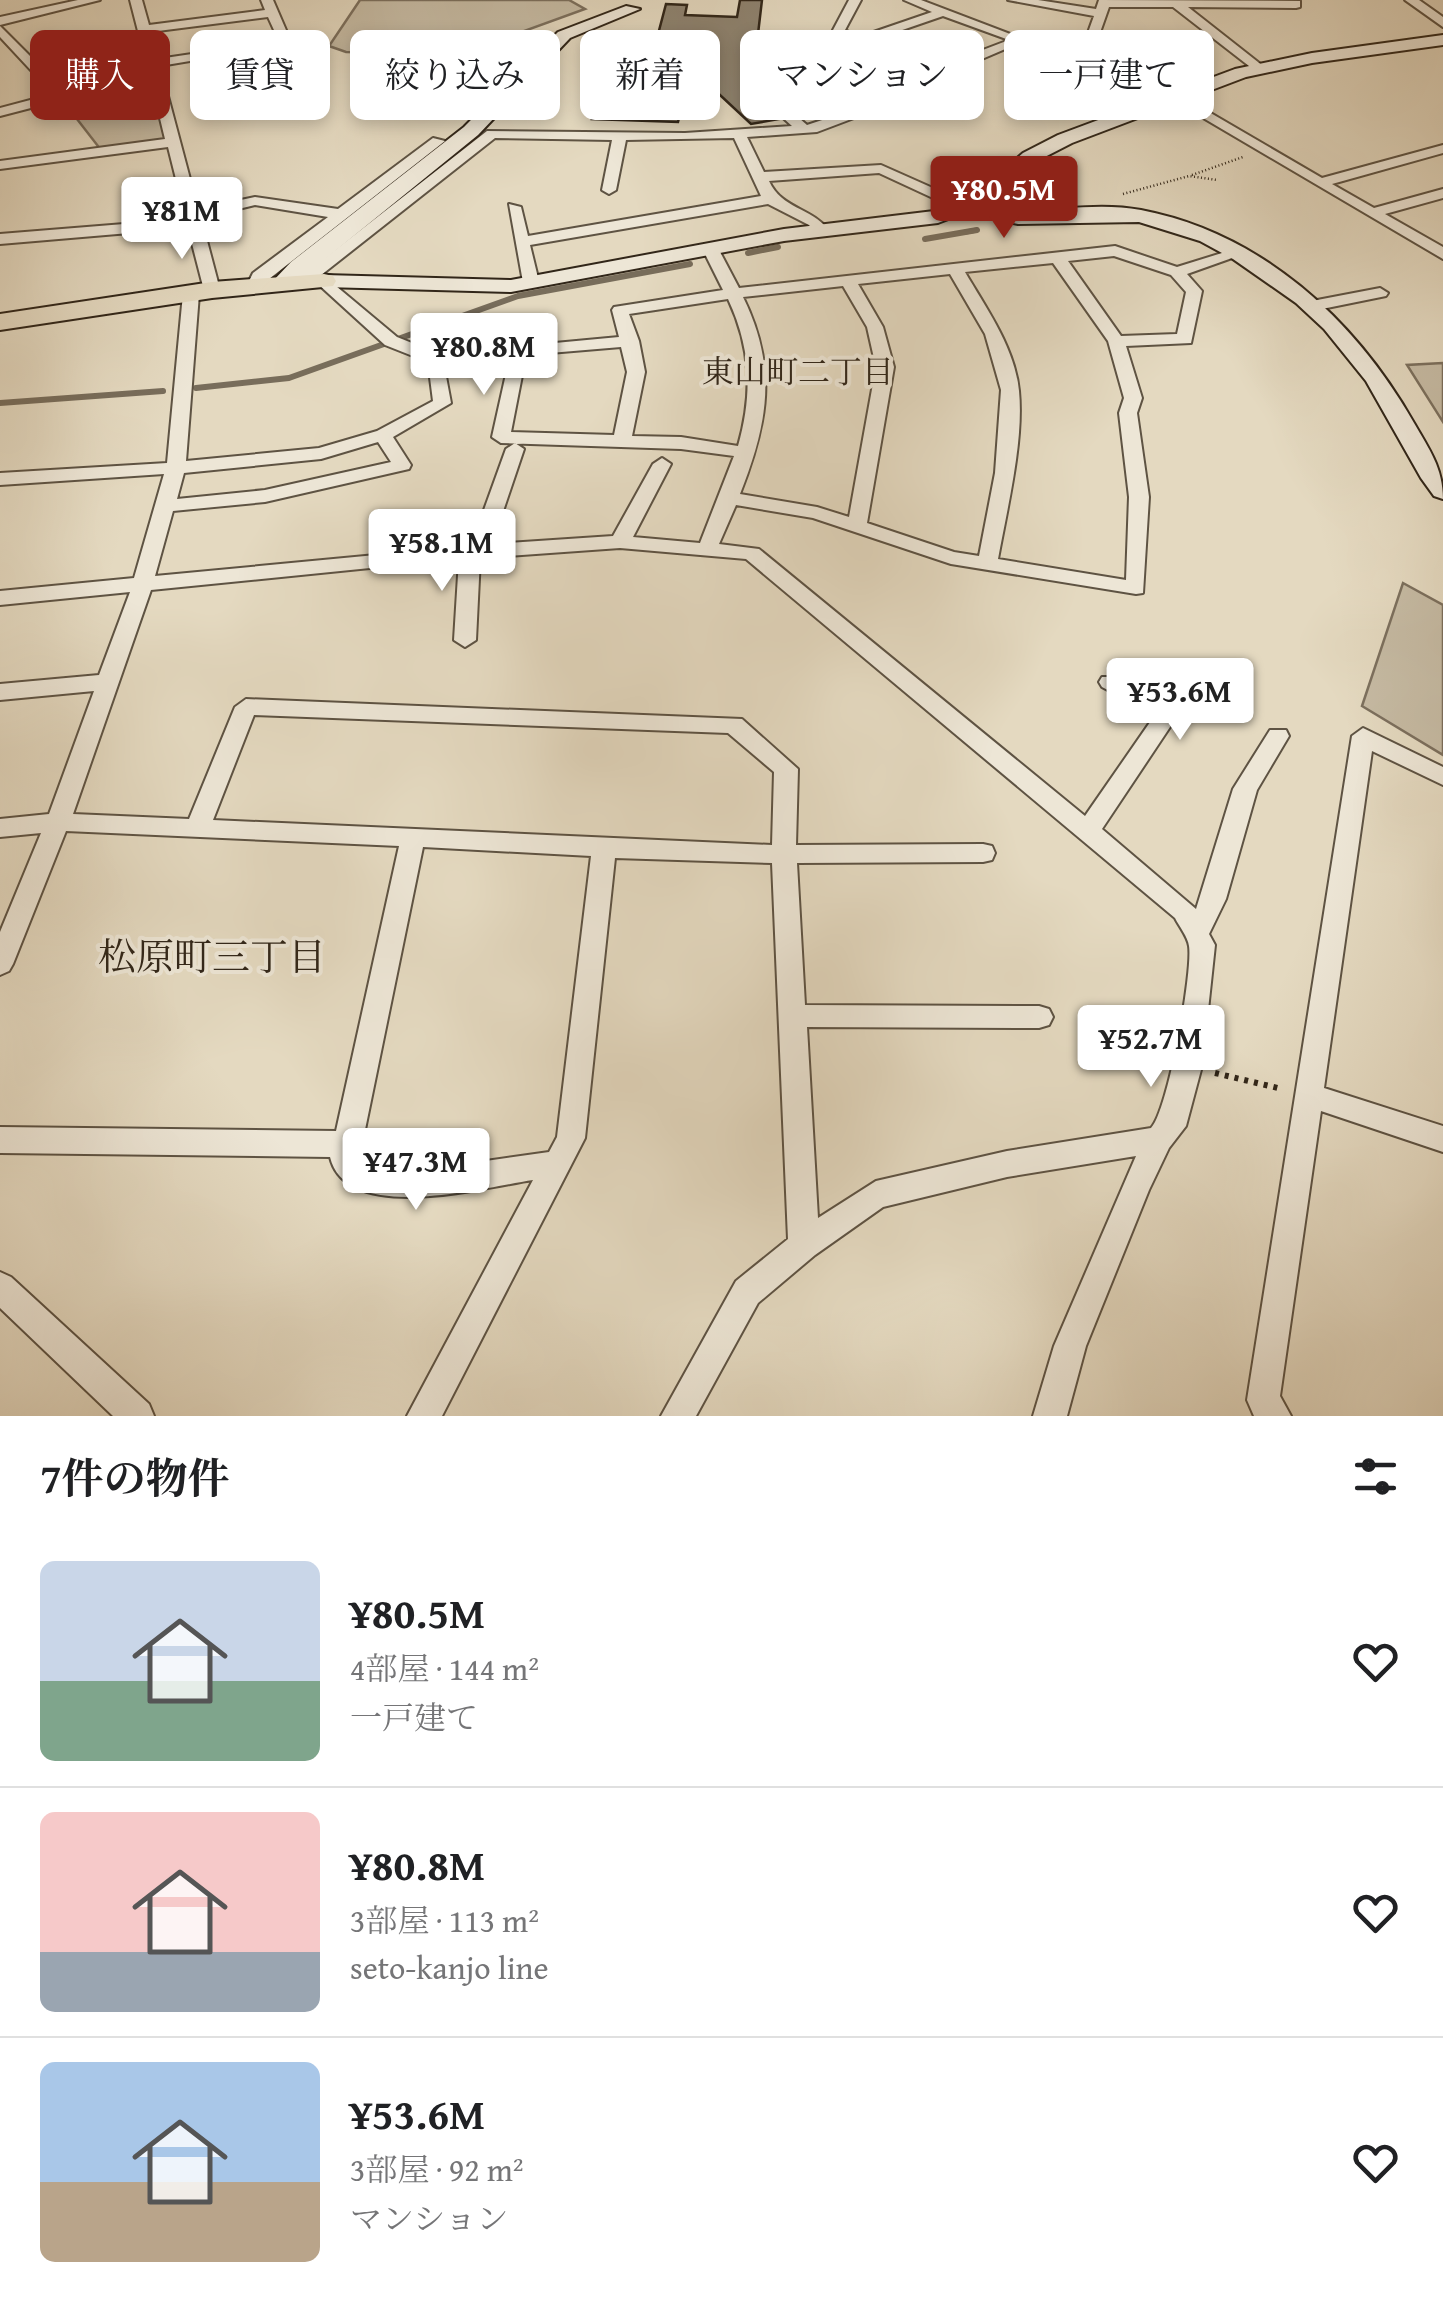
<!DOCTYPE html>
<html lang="ja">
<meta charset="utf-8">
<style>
body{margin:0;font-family:"Gentium Book Plus","Noto Serif JP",serif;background:#f2f2f2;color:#202124;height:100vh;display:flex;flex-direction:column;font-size:38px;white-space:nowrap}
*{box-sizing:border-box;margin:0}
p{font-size:32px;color:#757577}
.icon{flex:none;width:55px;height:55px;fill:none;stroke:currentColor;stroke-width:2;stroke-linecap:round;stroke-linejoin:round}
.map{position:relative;height:1416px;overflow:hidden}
.panel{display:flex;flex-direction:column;background:#fff;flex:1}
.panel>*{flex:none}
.hud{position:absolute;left:30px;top:30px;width:1385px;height:90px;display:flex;gap:20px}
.price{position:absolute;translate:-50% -85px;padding:0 22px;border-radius:10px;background:#fff;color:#222;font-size:32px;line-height:65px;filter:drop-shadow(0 2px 5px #0008)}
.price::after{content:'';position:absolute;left:50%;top:60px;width:30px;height:22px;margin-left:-15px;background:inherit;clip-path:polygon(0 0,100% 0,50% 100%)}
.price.selected{background:#8f2418;color:#fff}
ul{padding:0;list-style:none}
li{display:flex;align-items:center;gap:30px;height:250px;padding:0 40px}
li+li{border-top:2px solid #e0e0e0}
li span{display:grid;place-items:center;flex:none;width:280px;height:200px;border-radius:15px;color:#555}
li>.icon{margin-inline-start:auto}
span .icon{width:120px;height:120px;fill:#fffc;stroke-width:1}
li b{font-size:42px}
h2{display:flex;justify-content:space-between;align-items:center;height:120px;padding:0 40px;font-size:42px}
.chip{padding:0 35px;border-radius:15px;background:#fff;box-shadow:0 5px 15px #0003;font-size:35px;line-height:90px}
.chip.selected{background:#8f2418;color:#fff}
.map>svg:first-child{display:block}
</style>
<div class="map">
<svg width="1443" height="1416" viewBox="0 0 1443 1416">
<rect width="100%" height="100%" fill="#e4d9c0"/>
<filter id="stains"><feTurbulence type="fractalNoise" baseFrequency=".002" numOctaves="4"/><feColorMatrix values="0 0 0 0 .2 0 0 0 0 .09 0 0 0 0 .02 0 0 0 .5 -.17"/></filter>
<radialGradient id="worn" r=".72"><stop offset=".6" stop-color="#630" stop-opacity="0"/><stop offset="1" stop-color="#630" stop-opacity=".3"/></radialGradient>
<path fill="#c6bba4" stroke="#7c705e" stroke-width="2.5" d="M360,0h209l16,9 -61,22 -28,24 -150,-3 -17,-6z
M146,78l5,1 18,60 -68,11 -38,-49z
M1443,363v59l-36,-57z
M1403,583l40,22v150l-81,-49z"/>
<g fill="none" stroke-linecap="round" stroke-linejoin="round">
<path stroke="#786d5b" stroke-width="5" d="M966,232l11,-2"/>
<path stroke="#786d5b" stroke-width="6" d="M925,239l52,-9
M748,253l30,-6
M196,388l93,-10 229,-82 172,-32
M0,403l163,-12"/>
</g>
<path fill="#8e8370" stroke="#312619" stroke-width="2.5" d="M740,0h22l-10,85 -5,5 32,29 -28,5 -60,-56 -13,54 -86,-3 14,-45 41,2 19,-72 21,1 -2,10 52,2z"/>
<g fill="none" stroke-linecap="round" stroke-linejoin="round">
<g stroke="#5e5343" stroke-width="4">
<path id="street" d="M78,0h22l-100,25v-8z
M130,0h12l7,25 116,-15 -4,-10h12l19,44 -132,22 38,143 57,-12 83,12 95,-71 12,3 -190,149 -8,-5 6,-12 75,-56 -73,-12 -54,13 19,72 -8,5 -8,-5 -16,-62 -188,16v-10l186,-15 -18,-72 -168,22v-8l165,-22 -15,-62 -150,39v-8l53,-14 -53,-57v-11l65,65 83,-21zM268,17l11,24 -121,18 -8,-27z
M849,0h12l-16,30 14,7 73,-25 -28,-12h17l105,40 -51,22 -66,17 -75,-28v-6l14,-4 -16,-9zM943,16l66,24 -42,16 -57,15 -60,-23z
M1008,0h30l58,9 3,-9 201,1v6l-4,1 -108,-1 75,59v6l-5,1 -85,-66h-64l-12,34 81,53 144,84 121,-33v8l-111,31 42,24 69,-19v9l-58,16 58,33v12l-323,-190 -40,3 -37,11v-6l35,-13 32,-2 -19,-12 -6,-9 9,-25z
M1405,0h14l24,17v10z
M816,69l83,32 -82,31 -70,5 17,35 117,-7 90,40v6h-10l-82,-38 -110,8c13,28 41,26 60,49l-3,3h-10l-7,-8 -41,-21 -238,41 9,37 -8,5 -8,-5 -14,-78 12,3 7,29 233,-40 -27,-58 -108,2 -10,50 -7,4 -7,-4 10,-50 -117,-2 -184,145 -14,-3 190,-149 198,2 107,-7 -41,-37zM816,78l64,23 -73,24 -39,-34z
M711,245l8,5 20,38 376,-42 62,21 61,-19 8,5 -59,21 15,17 -11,52 -65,3 16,52 -5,15 12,84 -6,96 -7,1 -185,-30 -138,-46 -77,-13 -17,39 40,5 326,267 70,-101 -53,-28 -3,-5 3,-5h16l58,31 3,5 -3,5 -74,111 94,80 37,-120 37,-59h16l3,6 -32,54 -31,109 -17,35 6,11 -13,121 -16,60 -17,22 -20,42 -63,156 -19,70h-34l21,-70 82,-190 -129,21 -124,30 -68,48 -57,48 -62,113h-35l75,-135 52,-42 -16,-376 -157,-5 -30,280 -143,278h-35l126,-236c-48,7 -187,45 -203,-23l-330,-4v-26l336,4 63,-285 -333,-15 -53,133 -4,7 -9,4v-43l41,-99 -41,4v-18l49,-5 45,-123 -94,9v-16l99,-9 31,-83 -130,13v-14l134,-13 30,-104 -164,11v-12l167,-10 16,-169 8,-5 8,5 -13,167 133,-13 58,-17 56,-30 -5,-39 -43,-17 -67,-61v-6l6,-2 73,61 45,18 9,48 -58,34 18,28 -2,4 -144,33 -92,9 -18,65 316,-30 35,-97 9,-6 9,6 -32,95 121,-8 40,-72 9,-6 9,6 -38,73 67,6 34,-87 -53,-7 -180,-6 -9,-6 20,-90 107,-10 -7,-27 2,-3 109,-17 -20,-40zM1114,256l57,19 15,17 -9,42 -56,2 -53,-75zM1053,263l55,78 16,57 -5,15 10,84 -3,83 -128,-21c9,-50 26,-118 21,-168 -4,-43 -33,-83 -54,-119zM950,274l35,60 16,56 -6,83 -16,83 -25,-4 -87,-29 27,-156 -11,-40 -25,-43zM843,286l24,41 9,40 -27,150 -32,-10 -77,-13c28,-71 38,-126 3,-197zM728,299c23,49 25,94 10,147l-57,-9 -49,-1 13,-64 -6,-31 -10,-27zM621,347l6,25 -13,63 -103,-3 15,-77zM378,442l13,20 -126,28 -88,9 7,-26 137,-14zM620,548l126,11 429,359c4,8 13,19 14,28 4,25 -21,165 -38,182l-144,23 -131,30 -58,37 -11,-191 232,1 10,-3 4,-8 -4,-8 -10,-3 -234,-1 -8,-142 186,-1 9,-2 3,-7 -3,-7 -9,-2 -187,1 2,-76 -56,-50 -496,-20 -11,8 -46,112 -116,-5 78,-224 308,-31 -5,81 11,7 11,-7 4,-82zM254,715l474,18 46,39 -2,73 -559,-25zM423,847l168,9 -34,281 -8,15 -133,19 -41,-3 -15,-14z
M1380,288l8,5 -2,3 -74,15 -8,-5 8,-5z
M1363,728l80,39v18l-71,-34 -48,337 119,38v26l-122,-41 -41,285 11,20h-37l-7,-16 105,-664z
M0,1272l11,5 138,127 5,12h-41l-113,-108z"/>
</g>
<g stroke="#312619" stroke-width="4">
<path id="secondary" d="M626,6l14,3 -70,29 -92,97 -186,151h-16l-3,-5 18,-19 173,-135 94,-95z
M1443,35v10l-131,18 -66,14 -174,66 -35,18 -55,45c53,11 106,-6 159,4 120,23 214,109 273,213 15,26 29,45 29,76l-9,-3 -13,-18 -55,-97 -42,-52 -28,-26 -63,-44 -33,-18 -61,-19 -121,2 -54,-11 -26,10 -154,18 -273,51 -187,-5 -11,-6 11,-6 187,5 273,-51 150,-18 42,-17 47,-41 35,-18 177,-66 77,-16z"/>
</g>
<g stroke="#312619" stroke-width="4">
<path id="primary" d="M324,274l9,2 3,5 -3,5 -121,12 -212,32v-16l212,-32z"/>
</g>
<path stroke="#312619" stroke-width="2.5" stroke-dasharray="1 2.5" stroke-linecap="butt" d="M1192,175l51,-18
M1123,194l66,-18 28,4"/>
<path stroke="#312619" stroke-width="6" stroke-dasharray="4 6" stroke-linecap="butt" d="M1215,1073l67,16"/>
<use href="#street" fill="#ede6d6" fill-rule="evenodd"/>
<use href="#secondary" fill="#ede6d6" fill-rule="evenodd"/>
<use href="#primary" fill="#e4d9c0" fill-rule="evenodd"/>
</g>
<g text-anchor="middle" stroke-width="8" stroke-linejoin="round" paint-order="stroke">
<g font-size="32" fill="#312619" stroke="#ede6d6">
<text x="798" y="383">東山町二丁目</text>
</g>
<g font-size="38" fill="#312619" stroke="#ede6d6">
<text x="212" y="970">松原町三丁目</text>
</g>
</g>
<rect width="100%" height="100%" filter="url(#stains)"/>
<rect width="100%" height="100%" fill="url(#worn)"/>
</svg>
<b class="price selected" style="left:1004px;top:241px">¥80.5M</b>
<b class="price" style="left:182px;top:262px">¥81M</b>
<b class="price" style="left:484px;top:398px">¥80.8M</b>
<b class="price" style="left:442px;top:594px">¥58.1M</b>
<b class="price" style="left:1180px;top:743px">¥53.6M</b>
<b class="price" style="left:1151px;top:1090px">¥52.7M</b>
<b class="price" style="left:416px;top:1213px">¥47.3M</b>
<div class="hud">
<a class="chip selected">購入</a>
<a class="chip">賃貸</a>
<a class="chip">絞り込み</a>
<a class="chip">新着</a>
<a class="chip">マンション</a>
<a class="chip">一戸建て</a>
</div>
</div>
<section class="panel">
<h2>7件の物件<svg class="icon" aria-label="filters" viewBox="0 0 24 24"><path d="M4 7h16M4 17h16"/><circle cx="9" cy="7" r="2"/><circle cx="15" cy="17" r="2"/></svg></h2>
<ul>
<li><span style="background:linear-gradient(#c9d6e8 60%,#7fa58c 0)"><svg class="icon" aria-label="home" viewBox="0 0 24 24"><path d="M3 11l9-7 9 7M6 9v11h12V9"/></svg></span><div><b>¥80.5M</b><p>4部屋 · 144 m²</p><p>一戸建て</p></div><svg class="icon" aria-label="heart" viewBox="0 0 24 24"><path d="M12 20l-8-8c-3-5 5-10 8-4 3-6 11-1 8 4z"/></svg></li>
<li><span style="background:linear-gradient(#f6c9c9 70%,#9aa5b1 0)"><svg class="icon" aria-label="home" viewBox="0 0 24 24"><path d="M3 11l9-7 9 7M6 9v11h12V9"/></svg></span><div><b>¥80.8M</b><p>3部屋 · 113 m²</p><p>seto-kanjo line</p></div><svg class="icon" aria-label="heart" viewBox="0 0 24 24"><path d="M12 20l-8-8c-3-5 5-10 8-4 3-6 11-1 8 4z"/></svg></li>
<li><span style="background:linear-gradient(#a9c7e8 60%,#b9a48a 0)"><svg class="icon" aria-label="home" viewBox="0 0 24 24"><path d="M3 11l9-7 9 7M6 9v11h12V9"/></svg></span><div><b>¥53.6M</b><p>3部屋 · 92 m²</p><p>マンション</p></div><svg class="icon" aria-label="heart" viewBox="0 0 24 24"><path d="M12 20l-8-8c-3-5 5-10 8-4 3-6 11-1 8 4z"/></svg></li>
</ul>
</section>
